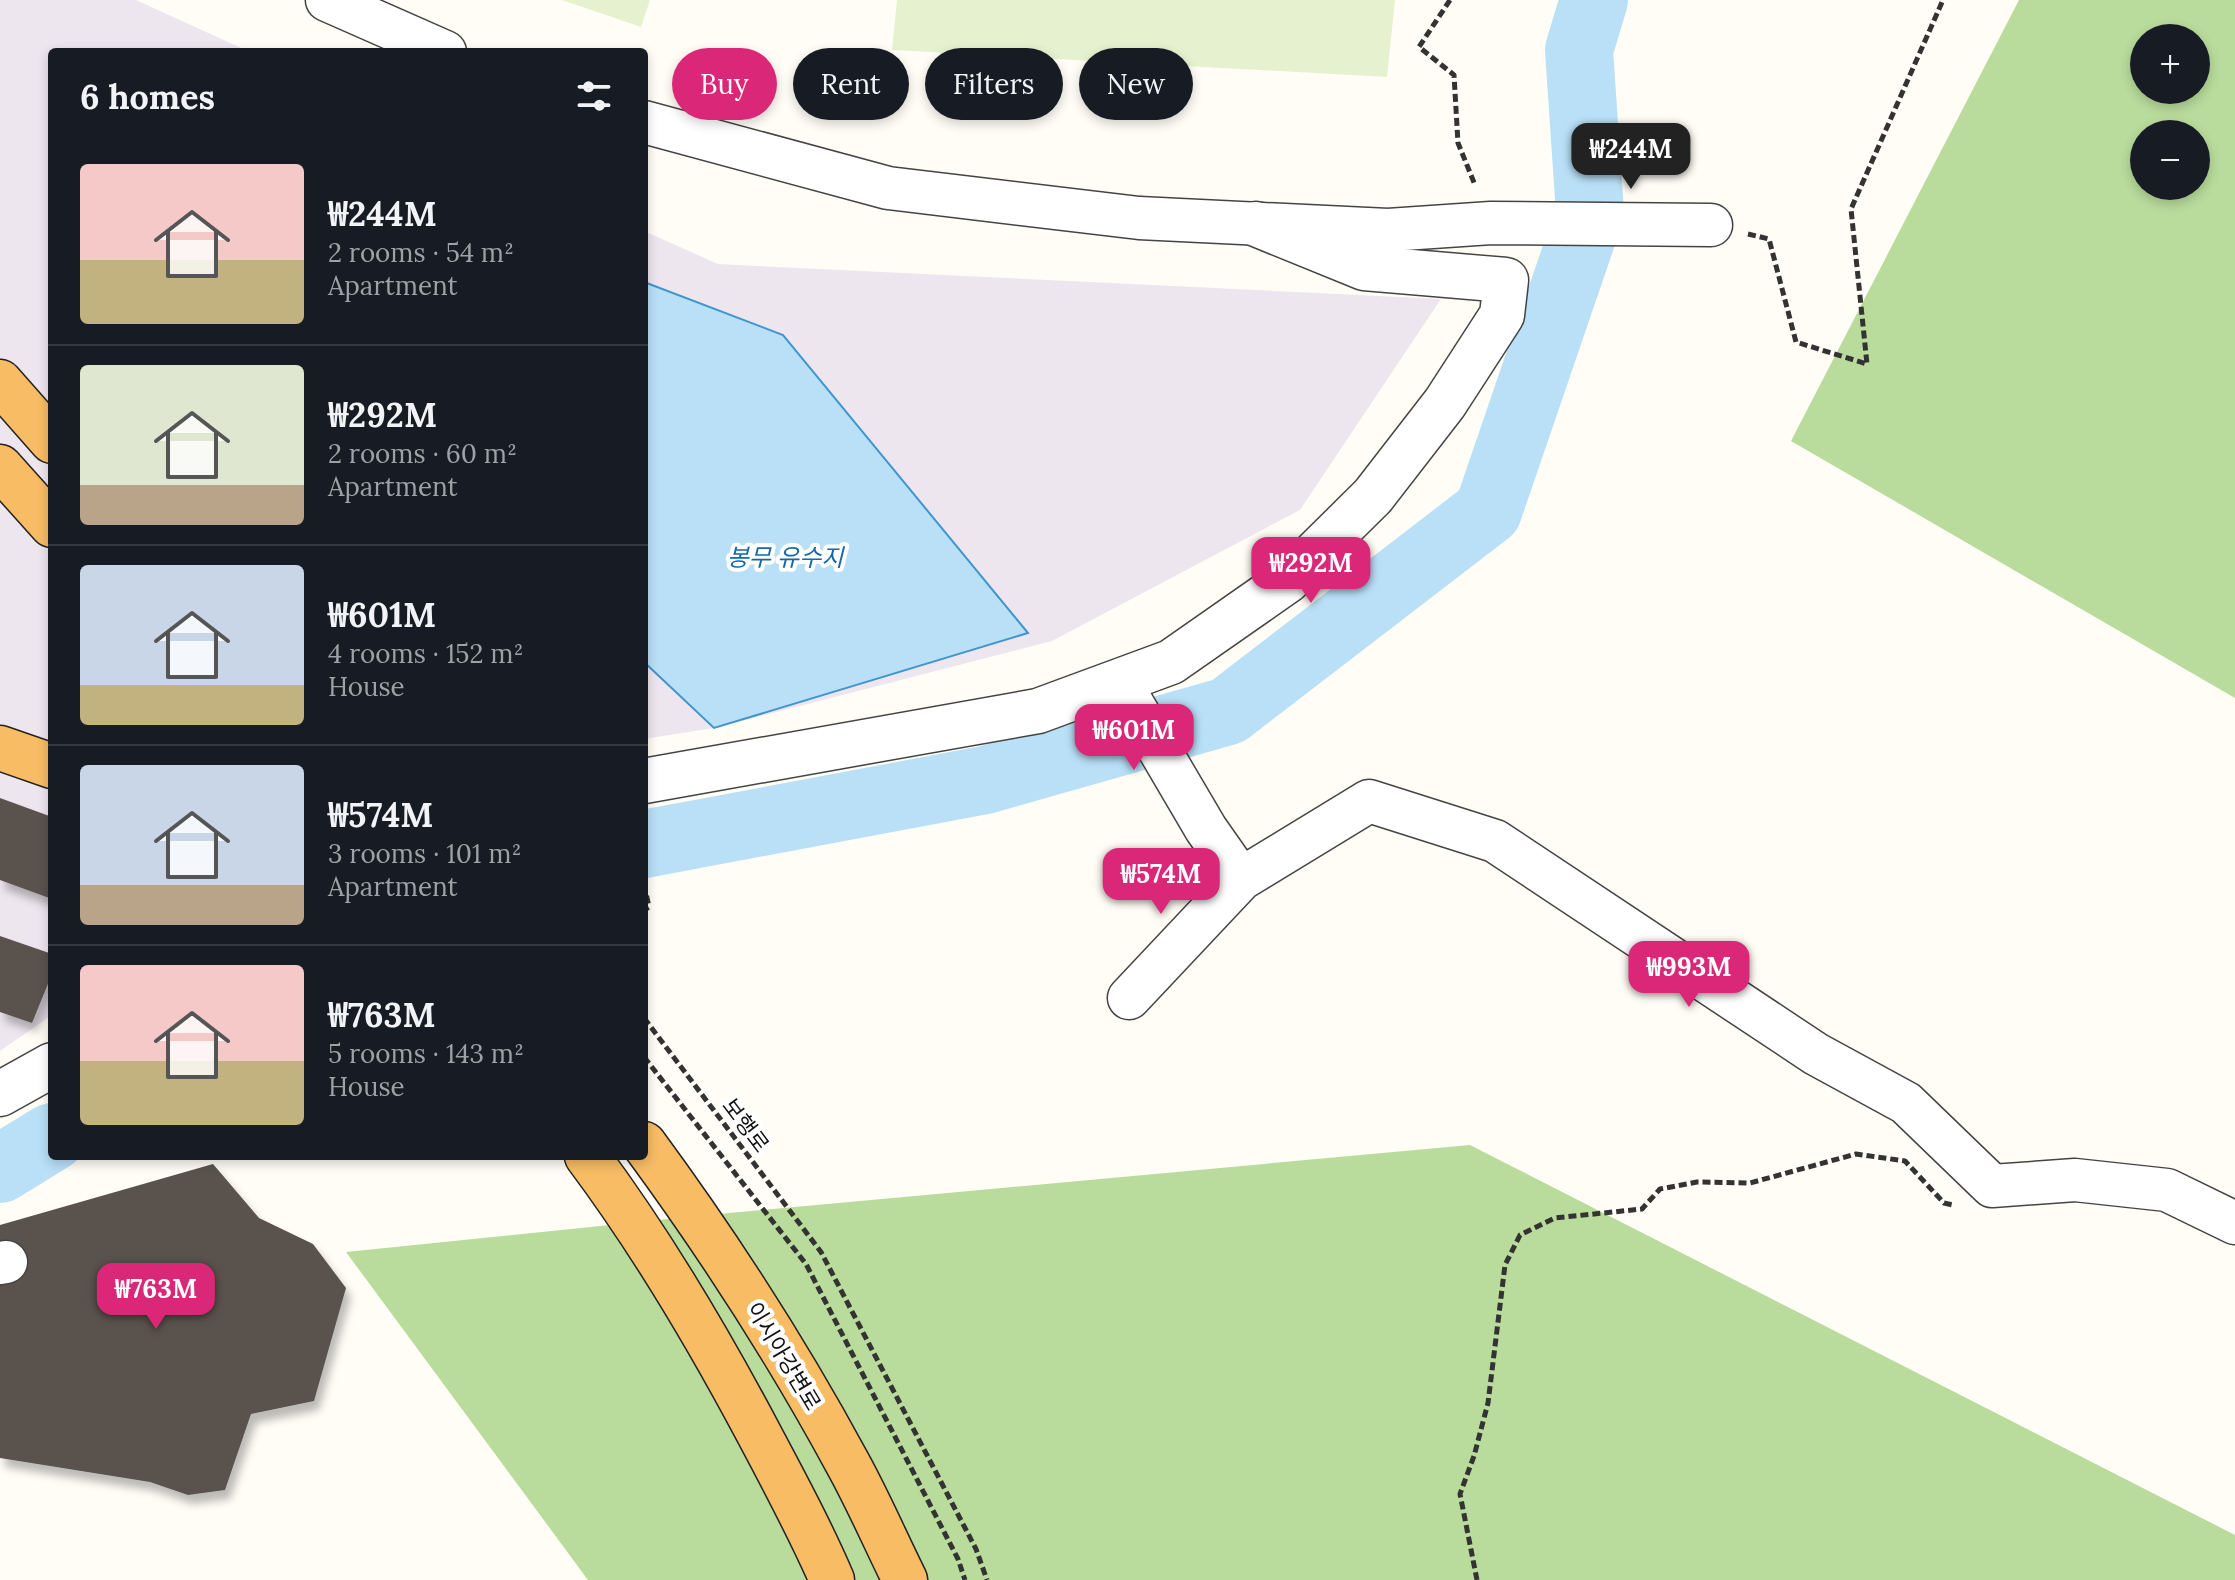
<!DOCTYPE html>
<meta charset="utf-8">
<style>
body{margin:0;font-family:Lora,"Noto Sans KR",serif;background:#20242c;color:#f1f3f6;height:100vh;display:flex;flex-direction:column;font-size:30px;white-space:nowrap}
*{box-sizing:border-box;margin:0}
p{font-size:26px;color:#9ea1a6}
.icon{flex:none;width:44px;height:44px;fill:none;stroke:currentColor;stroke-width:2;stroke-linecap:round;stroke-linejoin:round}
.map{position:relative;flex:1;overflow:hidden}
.panel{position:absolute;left:48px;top:48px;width:600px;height:1112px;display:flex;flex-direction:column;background:#171b24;border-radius:8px;box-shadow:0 4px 12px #0003}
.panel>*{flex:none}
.hud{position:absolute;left:672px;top:48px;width:760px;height:72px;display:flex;gap:16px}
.controls{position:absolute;left:2130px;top:24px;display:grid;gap:16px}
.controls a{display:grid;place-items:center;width:80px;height:80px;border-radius:50%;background:#171b24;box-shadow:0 4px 12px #0003;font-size:40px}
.price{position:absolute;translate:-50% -68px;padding:0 18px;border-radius:16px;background:#db2777;color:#fff;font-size:26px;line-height:52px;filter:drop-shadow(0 2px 4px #0008)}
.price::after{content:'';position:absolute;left:50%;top:48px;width:24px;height:18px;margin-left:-12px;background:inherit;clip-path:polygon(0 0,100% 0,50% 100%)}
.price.active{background:#222;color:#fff}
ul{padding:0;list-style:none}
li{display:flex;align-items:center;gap:24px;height:200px;padding:0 32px}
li+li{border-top:2px solid #363941}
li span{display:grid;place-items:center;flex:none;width:224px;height:160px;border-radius:8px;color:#555}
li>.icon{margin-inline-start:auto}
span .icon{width:96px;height:96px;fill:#fffc;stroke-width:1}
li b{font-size:34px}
h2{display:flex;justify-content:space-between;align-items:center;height:96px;padding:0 32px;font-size:34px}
.chip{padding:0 28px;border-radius:36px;background:#171b24;box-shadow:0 4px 12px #0003;font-size:28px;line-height:72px}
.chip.active{background:#db2777;color:#fff}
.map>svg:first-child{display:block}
</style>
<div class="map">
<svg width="2235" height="1580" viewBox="0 0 2235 1580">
<defs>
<filter id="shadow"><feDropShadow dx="5" dy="9" stdDeviation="4" flood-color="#0004"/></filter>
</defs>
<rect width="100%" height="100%" fill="#fffdf5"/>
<path fill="#eee6ef" d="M0,0h136l114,52h-198v963l-52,36z
M644,231l74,33 723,35 -141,211 -248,131 -338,87 -70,11z"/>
<path fill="#b9dc9c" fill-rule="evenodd" d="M2019,0h216v698l-444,-257zM2144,38h52v52h-52zM2144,134h52v52h-52z
M1470,1145l765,390v45h-1647l-242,-328 351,-36z"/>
<path fill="#e6f2cf" d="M562,0h88l-9,27z
M897,0h498l-8,77 -495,-27z"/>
<path fill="#b9e0f7" stroke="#3f96cf" stroke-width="2" d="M644,282l139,53 245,298 -314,95 -70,-66z"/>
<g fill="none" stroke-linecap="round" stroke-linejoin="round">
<path stroke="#b9e0f7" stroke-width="68" d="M644,844l341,-64 243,-69 260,-200 102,-298 -11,-163 15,-50
M0,1169l52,-32"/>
</g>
<path fill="#5a524d" filter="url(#shadow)" d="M0,798l52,19v82l-52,-19z
M0,936l52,18v20l-20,49 -32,-11z
M213,1164l46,54 54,26 33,44 -32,113 -63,13 -26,76 -37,5 -38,-13 -150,-24v-233z"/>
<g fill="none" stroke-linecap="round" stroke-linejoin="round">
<g stroke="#444" stroke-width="45">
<path id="minor" d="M327,0l118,52
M644,122l244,66 251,30 249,12 103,-7 220,2
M1119,681l87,148 35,50 128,-78 126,40 321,213 90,49 86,83 83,-6 92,10 68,33
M1129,998l112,-119
M0,1263l6,-1"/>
</g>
<g stroke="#444" stroke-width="47">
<path id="tertiary" d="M644,781l394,-70 133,-49 116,-81 86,-85 72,-93 57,-88 4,-35 -142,-12 -108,-44
M0,1094l52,-29"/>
</g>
<g stroke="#222" stroke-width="47">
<path id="trunk" d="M0,382l52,59
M0,467l52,58
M0,748l52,18
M644,1144c75,102 144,209 204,320 21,38 38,78 57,116
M587,1156c65,87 120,180 171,276 26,49 52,97 74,148"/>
</g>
<path stroke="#333" stroke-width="5" stroke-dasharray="8 4" stroke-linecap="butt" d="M1450,0l-31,47 35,28 4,68 17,42
M1748,234l21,5 27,103 71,22 -16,-155 92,-209
M644,884l5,23 -5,3
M644,1018l177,234 155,297 11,31
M644,1057l162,207 152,295 7,21
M1477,1580l-17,-86 14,-38 14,-53 17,-138 15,-30 35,-17 87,-9 18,-20 37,-7 53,1 106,-29 49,7 39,42 9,2"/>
<use href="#minor" stroke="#fff" stroke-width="42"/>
<use href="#tertiary" stroke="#fff" stroke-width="44"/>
<use href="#trunk" stroke="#f7bc64" stroke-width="44"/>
</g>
<g text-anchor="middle" stroke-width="8" stroke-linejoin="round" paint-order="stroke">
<g font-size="22" fill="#111" stroke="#fff">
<text transform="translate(746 1125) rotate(53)" y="8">보행로</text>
<text transform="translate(784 1356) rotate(59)" y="8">이시아강변로</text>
</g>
<g font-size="24" font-style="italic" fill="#1768a6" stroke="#fff">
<text x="785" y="566">봉무 유수지</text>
</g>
</g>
</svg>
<div class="controls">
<a>+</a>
<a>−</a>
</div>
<b class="price active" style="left:1631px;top:191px">₩244M</b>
<b class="price" style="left:1311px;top:605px">₩292M</b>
<b class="price" style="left:1134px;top:772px">₩601M</b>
<b class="price" style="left:1161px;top:916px">₩574M</b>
<b class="price" style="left:1689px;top:1009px">₩993M</b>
<b class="price" style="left:156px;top:1331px">₩763M</b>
<div class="hud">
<a class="chip active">Buy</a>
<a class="chip">Rent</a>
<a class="chip">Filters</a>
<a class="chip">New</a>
</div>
<section class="panel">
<h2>6 homes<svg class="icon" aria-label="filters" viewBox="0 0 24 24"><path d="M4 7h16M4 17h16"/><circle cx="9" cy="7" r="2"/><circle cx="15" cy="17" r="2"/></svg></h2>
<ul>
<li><span style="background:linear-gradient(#f6c9c9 60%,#c2b280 0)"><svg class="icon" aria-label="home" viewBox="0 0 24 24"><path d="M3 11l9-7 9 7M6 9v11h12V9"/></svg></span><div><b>₩244M</b><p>2 rooms · 54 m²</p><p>Apartment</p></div></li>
<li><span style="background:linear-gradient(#dfe7d0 75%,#b9a48a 0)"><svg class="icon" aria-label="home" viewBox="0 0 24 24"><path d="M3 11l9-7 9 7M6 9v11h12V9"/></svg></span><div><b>₩292M</b><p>2 rooms · 60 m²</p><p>Apartment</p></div></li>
<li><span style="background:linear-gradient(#c9d6e8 75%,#c2b280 0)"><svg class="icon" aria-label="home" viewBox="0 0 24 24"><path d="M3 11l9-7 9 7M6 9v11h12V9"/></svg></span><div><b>₩601M</b><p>4 rooms · 152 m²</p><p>House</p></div></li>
<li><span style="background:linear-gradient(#c9d6e8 75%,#b9a48a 0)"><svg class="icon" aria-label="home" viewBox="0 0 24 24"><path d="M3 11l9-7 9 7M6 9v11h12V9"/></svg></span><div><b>₩574M</b><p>3 rooms · 101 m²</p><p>Apartment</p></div></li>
<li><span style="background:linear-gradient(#f6c9c9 60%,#c2b280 0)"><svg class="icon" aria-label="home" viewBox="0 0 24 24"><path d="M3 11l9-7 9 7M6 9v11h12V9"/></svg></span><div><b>₩763M</b><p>5 rooms · 143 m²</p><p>House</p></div></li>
</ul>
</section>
</div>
